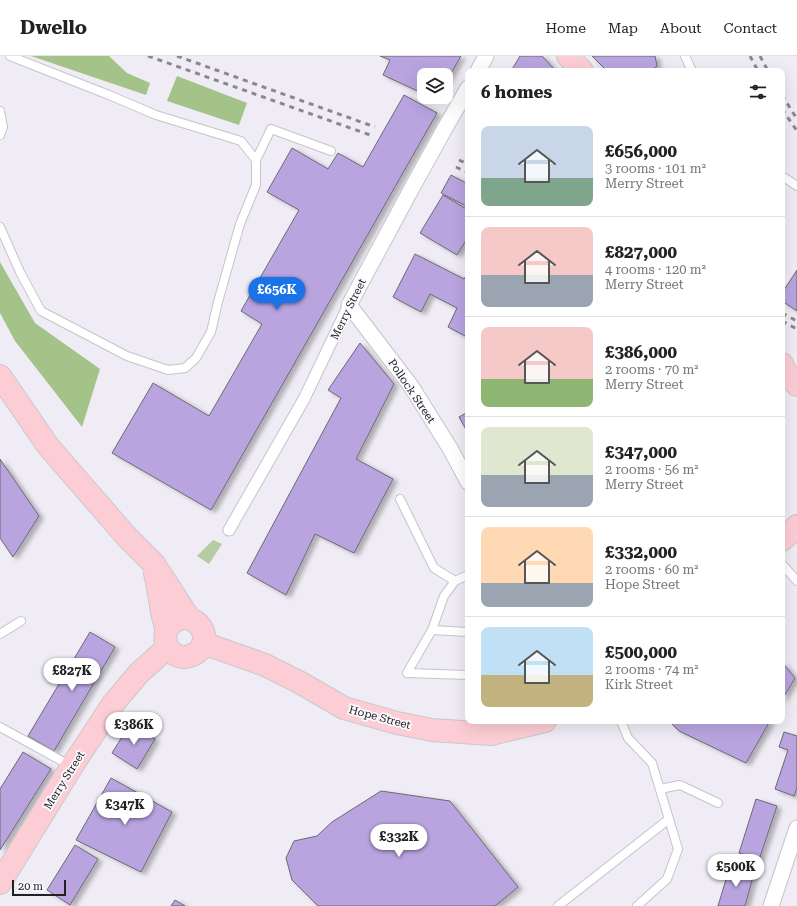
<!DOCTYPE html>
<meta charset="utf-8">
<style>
body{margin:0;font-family:"Roboto Serif",serif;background:#f2f2f2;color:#222;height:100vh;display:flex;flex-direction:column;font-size:15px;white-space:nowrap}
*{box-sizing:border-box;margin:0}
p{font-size:13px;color:#767676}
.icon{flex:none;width:22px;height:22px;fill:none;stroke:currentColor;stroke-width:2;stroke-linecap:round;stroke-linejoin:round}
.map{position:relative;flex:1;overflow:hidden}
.panel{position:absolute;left:465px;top:12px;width:320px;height:656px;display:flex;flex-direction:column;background:#fff;border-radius:8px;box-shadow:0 4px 16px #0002}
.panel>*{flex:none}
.fabs{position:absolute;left:417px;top:12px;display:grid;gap:8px}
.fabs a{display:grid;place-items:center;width:36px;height:36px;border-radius:8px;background:#fff;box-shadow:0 4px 16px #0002;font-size:20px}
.scale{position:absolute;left:12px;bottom:10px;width:54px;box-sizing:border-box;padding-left:4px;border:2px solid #212023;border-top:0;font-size:11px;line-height:14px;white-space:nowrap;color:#212023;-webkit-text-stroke:3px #fbfafe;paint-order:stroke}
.price{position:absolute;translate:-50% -34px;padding:0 9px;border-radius:14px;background:#fff;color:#222;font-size:13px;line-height:26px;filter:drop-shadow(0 1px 2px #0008)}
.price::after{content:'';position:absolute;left:50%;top:24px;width:12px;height:9px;margin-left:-6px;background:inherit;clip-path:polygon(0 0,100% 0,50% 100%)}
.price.selected{background:#1a73e8;color:#fff}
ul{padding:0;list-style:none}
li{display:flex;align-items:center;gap:12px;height:100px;padding:0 16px}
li+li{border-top:1px solid #e0e0e0}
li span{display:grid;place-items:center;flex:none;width:112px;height:80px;border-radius:8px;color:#555}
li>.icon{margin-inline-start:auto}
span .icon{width:48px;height:48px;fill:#fffc;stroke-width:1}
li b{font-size:17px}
h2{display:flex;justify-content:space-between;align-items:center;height:48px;padding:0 16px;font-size:17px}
header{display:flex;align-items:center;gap:24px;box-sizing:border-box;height:56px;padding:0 20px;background:#fff;border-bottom:1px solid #e0e0e0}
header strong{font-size:19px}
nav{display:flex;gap:22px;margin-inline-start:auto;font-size:14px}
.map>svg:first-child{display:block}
</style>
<header>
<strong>Dwello</strong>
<nav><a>Home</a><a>Map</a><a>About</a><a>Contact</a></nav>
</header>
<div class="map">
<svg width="797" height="850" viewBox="0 0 797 850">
<defs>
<filter id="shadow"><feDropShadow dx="4.5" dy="2.5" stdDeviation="2" flood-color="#0004"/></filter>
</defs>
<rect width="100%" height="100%" fill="#efecf5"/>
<path fill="#b5cba1" d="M213,484l9,4 -13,20 -12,-8z"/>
<path fill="#a4c389" d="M31,0h78l18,17 23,10 -4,12z
M177,20l70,27 -8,22 -72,-24z
M0,206l35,61 65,46 -18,58 -67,-86 -15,-28z"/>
<path fill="#b9a4e0" stroke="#6b6971" filter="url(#shadow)" d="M380,0h81l-15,26v-7h-22v19l-41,-19 7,-15z
M520,0h22l14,15h-45z
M592,0h63l2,10 -6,5h-44z
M404,39l33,18 -226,397 -99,-57 41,-70 56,33 53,-92 -21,-13 58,-101 -32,-18 25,-44 36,21 10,-16 25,14z
M451,119l17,9v23l-27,-14z
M443,139l25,15v27l-11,18 -37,-22z
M415,198l49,25 4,-6v62l-1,2 -19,-10 9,-19 -27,-14 -9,18 -28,-15z
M797,214v41l-15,-10v-8z
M360,287l34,41 -38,75 37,20 -39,74 -39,-19 -29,61 -39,-22 94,-175 -13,-8z
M468,356v21l-9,-16z
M0,403l39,57 -26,41 -13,-19z
M90,576l25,15 -61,104 -26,-15z
M782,606l13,16 -13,22z
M669,665h101l-24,42 -67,-32z
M130,668l25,15 -18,30 -25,-16z
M784,676l13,4v52l-3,8 -19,-7 13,-39 -9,-3z
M23,696l28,17 -51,81v-61z
M111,722l61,34 -31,60 -65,-32z
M381,735l69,10 68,86 -23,19h-177l-26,-26 -6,-22 8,-17 23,-5 15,-14z
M756,743l21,7 -18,54 -20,-7z
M75,789l23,14 -28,46 -23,-15z
M730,810l24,7 -9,33h-27z
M175,844l10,6h-14z"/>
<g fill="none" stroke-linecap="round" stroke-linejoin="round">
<g stroke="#c6c3cc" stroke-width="10">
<path id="service" d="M10,0l99,39 47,20 85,26 15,19
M685,0l7,15
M0,55l3,16 -3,8
M782,120l15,10
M0,171l20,45 21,39 86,45 41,14 17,-2 11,-10 15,-26 7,-30 22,-78 16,-39v-25l15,-31 60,22
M400,443l34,69 21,13
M782,508l15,17
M468,519l-13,6 -11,15 -12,34 -25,43 61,2
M432,574l36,2
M0,578l21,-13
M621,665l7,17 24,25 26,86 -11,30 -30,27
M0,671l71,39
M660,733l20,-4 38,18
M558,850l111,-87"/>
</g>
<g stroke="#c6c3cc" stroke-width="13">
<path id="pedestrian" d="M229,474l75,-131 45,-94"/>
</g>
<g stroke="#c6c3cc" stroke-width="17">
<path id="minor" d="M478,15l8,-15
M444,74l24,-42
M413,130l-64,119 62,81 40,64 17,32
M771,850l26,-78"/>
</g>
<g stroke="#cac9ca" stroke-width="24">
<path id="primary" d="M568,0l14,15
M782,308l3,7 12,14
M0,320l48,70 78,90 28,28 35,54
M782,484l15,-14
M155,517c3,13 5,26 7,39 1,6 4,13 4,18 0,7 -2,12 2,18 4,6 12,10 18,9 5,-1 11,-4 14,-7 16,-21 -17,-48 -34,-19
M203,587l62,22 34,17 45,26 53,15 35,7 59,4 54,-13
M0,827l72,-117 41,-62 26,-31 29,-26"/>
</g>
<use href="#service" stroke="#fff" stroke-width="8"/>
<use href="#pedestrian" stroke="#fff" stroke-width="11"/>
<use href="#minor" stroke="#fff" stroke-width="15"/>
<use href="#primary" stroke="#fccdd4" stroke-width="22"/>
<path stroke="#8a888e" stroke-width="3" stroke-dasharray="5 5" stroke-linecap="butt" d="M148,0l222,79
M177,0l198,71
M750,0l8,15
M760,0l8,15
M782,39l15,24
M782,53l15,22
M459,104l9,4
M456,111l12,6
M782,257l15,8
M782,265l15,8"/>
<g stroke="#c6c3cc" stroke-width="17" stroke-linecap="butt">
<path id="minor-bridge" d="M413,130l31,-56"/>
</g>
<use href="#minor-bridge" stroke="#fff" stroke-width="15"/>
</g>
<g text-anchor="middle" stroke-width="3.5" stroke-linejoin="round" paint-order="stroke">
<g font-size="11" fill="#212023" stroke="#fbfafe">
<text transform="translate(348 253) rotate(-64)" y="4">Merry Street</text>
<text transform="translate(412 335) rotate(56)" y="4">Pollock Street</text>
<text transform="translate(380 661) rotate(15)" y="4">Hope Street</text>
<text transform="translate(64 724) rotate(-58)" y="4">Merry Street</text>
</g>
</g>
</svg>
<div class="fabs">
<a><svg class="icon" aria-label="layers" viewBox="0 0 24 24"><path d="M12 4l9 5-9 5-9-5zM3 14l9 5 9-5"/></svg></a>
</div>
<div class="scale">20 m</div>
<b class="price selected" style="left:277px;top:255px">£656K</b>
<b class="price" style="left:72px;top:636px">£827K</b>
<b class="price" style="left:134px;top:690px">£386K</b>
<b class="price" style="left:125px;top:770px">£347K</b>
<b class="price" style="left:399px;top:802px">£332K</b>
<b class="price" style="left:736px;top:832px">£500K</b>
<section class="panel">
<h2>6 homes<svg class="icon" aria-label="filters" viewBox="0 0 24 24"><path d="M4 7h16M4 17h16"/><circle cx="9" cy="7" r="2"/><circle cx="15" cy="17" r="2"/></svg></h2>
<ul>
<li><span style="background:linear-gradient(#c9d6e8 65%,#7fa58c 0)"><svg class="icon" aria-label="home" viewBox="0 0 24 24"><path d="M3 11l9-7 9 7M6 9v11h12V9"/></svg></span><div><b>£656,000</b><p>3 rooms · 101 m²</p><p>Merry Street</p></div></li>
<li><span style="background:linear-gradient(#f6c9c9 60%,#9aa5b1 0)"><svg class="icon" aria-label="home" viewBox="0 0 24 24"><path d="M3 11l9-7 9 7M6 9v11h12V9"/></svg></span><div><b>£827,000</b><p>4 rooms · 120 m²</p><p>Merry Street</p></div></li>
<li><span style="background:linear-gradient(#f6c9c9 65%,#8fb573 0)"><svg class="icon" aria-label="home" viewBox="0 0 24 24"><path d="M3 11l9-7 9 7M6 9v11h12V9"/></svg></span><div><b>£386,000</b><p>2 rooms · 70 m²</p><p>Merry Street</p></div></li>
<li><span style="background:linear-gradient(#dfe7d0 60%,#9aa5b1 0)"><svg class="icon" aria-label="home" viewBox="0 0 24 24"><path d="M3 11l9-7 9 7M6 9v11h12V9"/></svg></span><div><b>£347,000</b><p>2 rooms · 56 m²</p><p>Merry Street</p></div></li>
<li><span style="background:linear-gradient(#ffd9b3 70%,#9aa5b1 0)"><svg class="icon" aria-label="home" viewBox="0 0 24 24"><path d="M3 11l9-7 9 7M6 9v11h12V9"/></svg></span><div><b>£332,000</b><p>2 rooms · 60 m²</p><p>Hope Street</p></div></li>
<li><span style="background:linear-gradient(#bfe0f5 60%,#c2b280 0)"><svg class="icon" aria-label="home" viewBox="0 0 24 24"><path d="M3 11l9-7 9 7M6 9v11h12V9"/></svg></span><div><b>£500,000</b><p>2 rooms · 74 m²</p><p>Kirk Street</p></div></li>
</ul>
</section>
</div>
